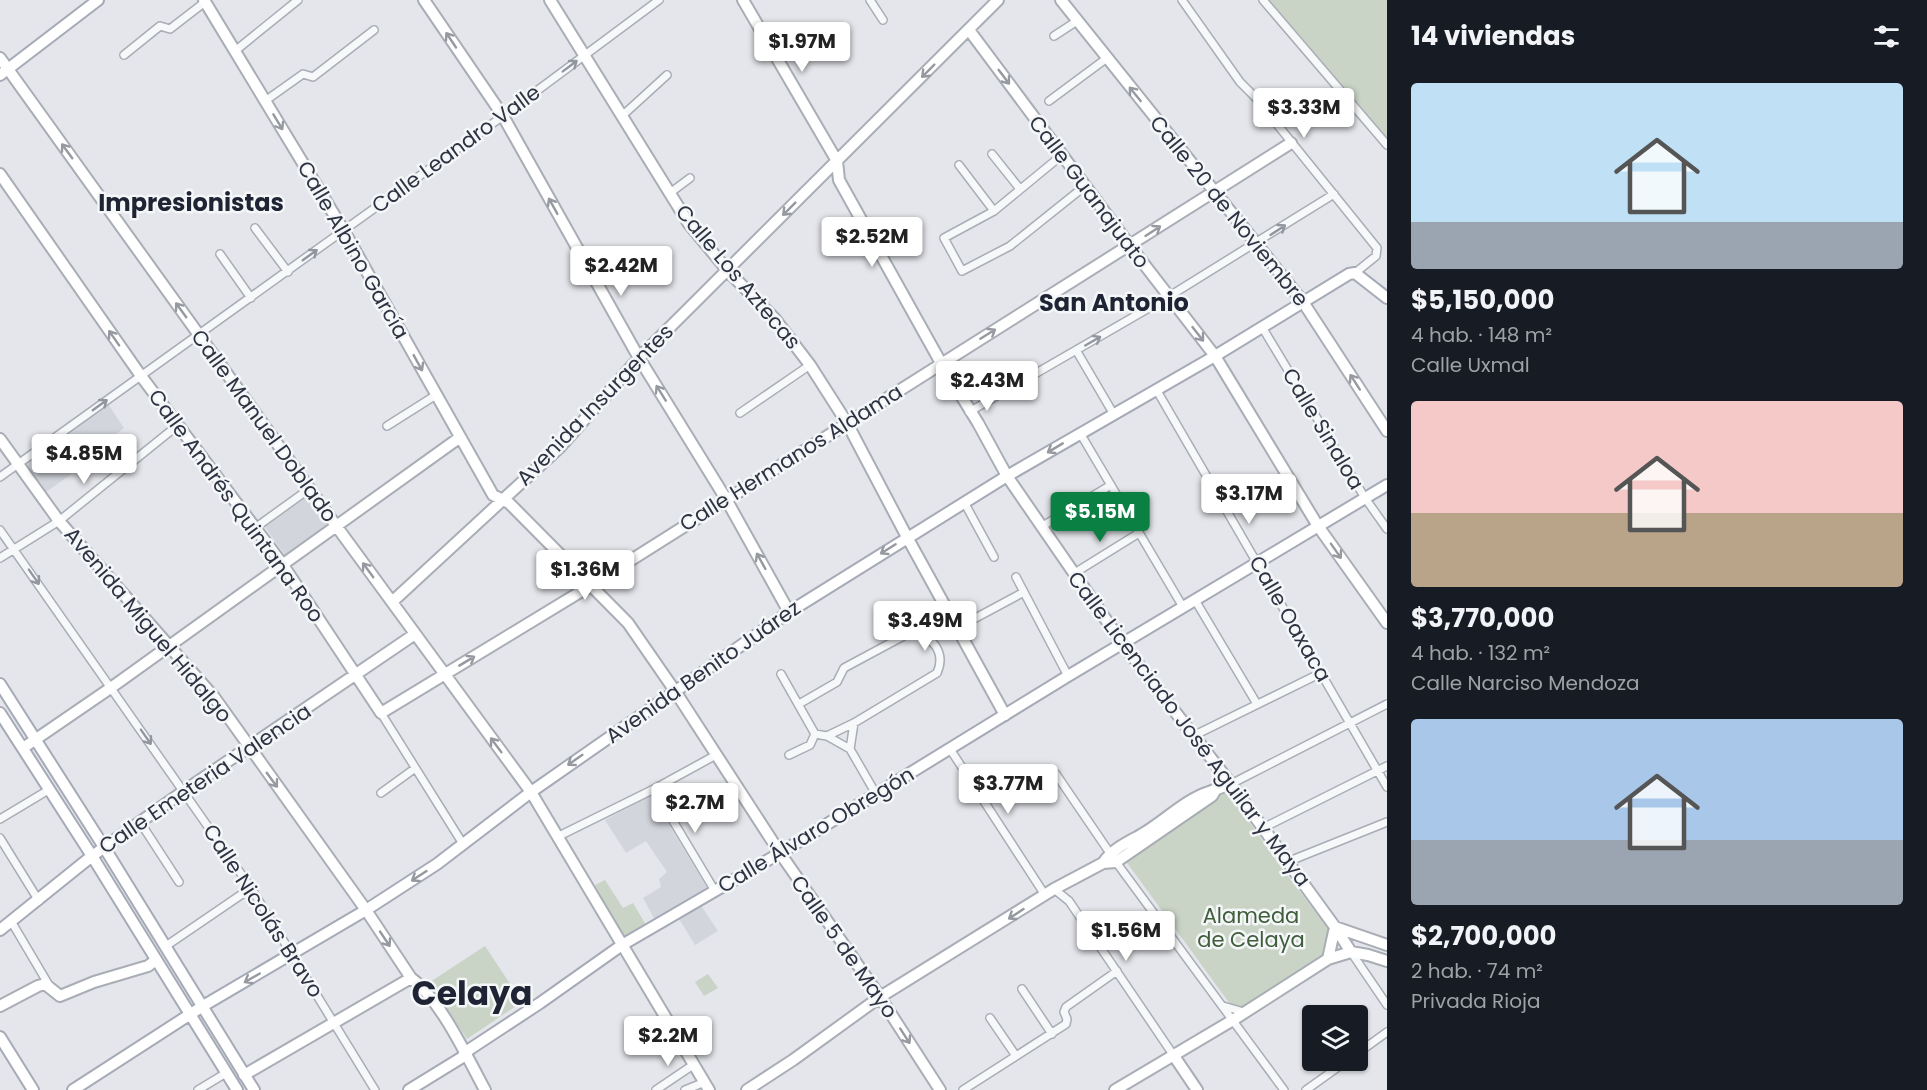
<!DOCTYPE html>
<html lang="es">
<meta charset="utf-8">
<style>
body{margin:0;font-family:Poppins,sans-serif;background:#20242c;color:#f1f3f6;height:100vh;display:flex;flex-direction:column;font-size:22px;white-space:nowrap}
*{box-sizing:border-box;margin:0}
p{font-size:20px;color:#9ea1a6}
.icon{flex:none;width:33px;height:33px;fill:none;stroke:currentColor;stroke-width:2;stroke-linecap:round;stroke-linejoin:round}
.map{position:relative;flex:1;overflow:hidden}
.details{display:flex;flex-direction:column;background:#171b24;width:540px}
.details>*{flex:none}
.controls{position:absolute;left:1302px;top:1005px;display:grid;gap:12px}
.controls a{display:grid;place-items:center;width:66px;height:66px;border-radius:6px;background:#171b24;box-shadow:0 2px 4px #0004;font-size:30px}
.price{position:absolute;translate:-50% -51px;padding:0 14px;border-radius:6px;background:#fff;color:#222;font-size:20px;line-height:39px;filter:drop-shadow(0 2px 3px #0008)}
.price::after{content:'';position:absolute;left:50%;top:36px;width:18px;height:14px;margin-left:-9px;background:inherit;clip-path:polygon(0 0,100% 0,50% 100%)}
.price.current{background:#0b8043;color:#fff}
ul{padding:0;list-style:none}
li{display:grid;align-content:center;gap:12px;height:318px;padding:0 24px}
li span{display:grid;place-items:center;height:186px;border-radius:6px;color:#555}
li>.icon{margin-inline-start:auto}
span .icon{width:108px;height:108px;fill:#fffc;stroke-width:1}
li b{font-size:26px}
h2{display:flex;justify-content:space-between;align-items:center;height:72px;padding:0 24px;font-size:26px}
main{display:flex;flex:1;min-height:0}
.map>svg:first-child{display:block}
</style>
<main>
<div class="map">
<svg width="1387" height="1090" viewBox="0 0 1387 1090">
<rect width="100%" height="100%" fill="#e4e6eb"/>
<path fill="#d3d5dd" d="M108,404l16,24 -9,7 3,6 -72,51 -21,-29z
M308,496l20,29 -43,30 -20,-28z
M651,795l56,93 -52,32 -12,-22 18,-11 -2,-8 8,-7 -21,-31 -20,12 -21,-33z
M700,904l18,27 -23,14 -17,-28z"/>
<path fill="#c9d4c6" d="M1267,0h120v139z
M1227,790l51,73 52,68v13l-8,11 -79,55 -9,-2 -4,-4 -105,-144z
M605,880l18,28 10,-5 13,22 -23,12 -28,-52z
M485,946l37,56 -55,37 -37,-57z
M708,974l10,14 -14,8 -9,-14z"/>
<g fill="none" stroke-linecap="round" stroke-linejoin="round">
<g stroke="#a9adb5" stroke-width="10">
<path id="street" d="M870,0l13,20
M1182,0l58,82 15,15 122,151 -1,8 -21,17
M1263,0l124,145
M1054,36l23,-15
M235,51l63,-51
M124,55l36,-29 10,3 35,-27
M265,101l38,-27 10,3 61,-47
M1049,101l58,-43
M622,116l45,-41
M992,154l28,35
M1062,155l-68,56 -50,27 18,33 48,-25 75,-60
M959,165l35,46
M670,193l20,-15
M255,228l33,44
M220,254l31,44
M1262,327l103,171 22,31
M1076,350l37,63
M1156,389l231,398
M969,412l199,-115 166,-103
M740,413l70,-48
M387,426l49,-31
M1080,433l103,174
M0,477l503,-361 156,-116
M964,502l30,55
M1041,527l70,-42
M255,528l54,-39
M0,530l251,358 124,202
M0,558l59,-37 119,-96
M1073,574l66,-41
M1016,577l52,99
M1195,600l62,104
M957,628l67,-36
M781,674l34,60
M381,713l82,131
M1195,735l126,-62
M827,736l23,13 26,45
M850,749l4,-26
M950,749l95,146
M789,755l21,-10 5,-11 12,2 27,-13 83,-50c9,-20 -4,-38 -26,-41l-67,36 -7,14 -38,22
M1056,774l60,88 168,228
M1231,784l156,-80
M654,789l61,102
M381,793l33,-24
M0,819l50,-30
M140,822l39,60
M1263,828l124,-62
M559,836l95,-47 62,-34
M0,838l39,63
M1287,862l100,-40
M1054,889l15,12 105,155
M11,921l39,66
M166,946l85,-58
M1351,952l36,53
M1022,989l30,45
M1223,1006l21,6
M990,1018l26,38
M1358,1053l29,-21
M198,1090l28,-17
M656,1090l37,-25
M685,1090l20,-8
M963,1090l103,-66 1,-5 -3,-7 2,-5 51,-36
M1306,1090l42,-30"/>
</g>
<g stroke="#a9adb5" stroke-width="14">
<path id="secondary" d="M204,0l140,231 149,264 16,8 119,120 47,68 105,162 100,144 60,93
M424,0l79,116 136,242 87,141 63,113
M550,0l139,224 39,47 47,48 35,46 37,58 60,114 98,178
M743,0l94,161 2,19 102,183 37,60 29,53 115,167 109,141 104,143 16,25
M1061,0l242,302 84,129
M969,30l161,216 85,110 103,170 69,97
M0,58l337,469 194,265 178,298
M0,174l141,202 142,189 98,148 209,-127 701,-443
M0,439l59,82 155,176 152,213 45,68c30,22 56,79 74,112
M392,602l168,-155 79,-89 359,-358
M23,748l89,-61 347,-249
M92,856l92,-65 231,-157
M1103,863c10,-15 26,-21 41,-30 20,-12 44,-35 65,-41 7,-3 14,-5 22,-8
M1328,959l7,-32 52,18
M0,1006l38,-20 7,-2 15,12 34,-14 54,-16 8,-6
M1174,1056l23,34
M244,1075l167,-97
M747,1090l46,-30 87,-63 174,-108 49,-26 13,-1 96,-66 3,-5
M1115,1090l118,-70 95,-61 23,-7 17,3 19,6"/>
</g>
<g stroke="#a5aab6" stroke-width="14">
<path id="primary" d="M0,75l98,-75
M0,684l104,163 150,243
M0,713l92,143 145,234
M0,930l92,-74
M0,1037l33,53
M73,1090l130,-84 163,-96 71,-46 94,-72 258,-180 218,-136 208,-120 134,-82 6,-1 32,25
M409,1090l52,-32 9,-9 70,-46 82,-58 158,-92 288,-177 319,-191"/>
</g>
<use href="#street" stroke="#f7f8fa" stroke-width="7"/>
<use href="#secondary" stroke="#fff" stroke-width="10"/>
<use href="#primary" stroke="#fff" stroke-width="10"/>
</g>
<defs><path id="oneway-shaft" d="M-6 0H5M1.5-3L5.5 0L1.5 3" fill="none" stroke-width="1.6" stroke-linecap="round" stroke-linejoin="round" transform="scale(1.5)"/></defs>
<g stroke="#9699a0">
<use href="#oneway-shaft" transform="translate(451 40) rotate(-124)"/>
<use href="#oneway-shaft" transform="translate(928 71) rotate(135)"/>
<use href="#oneway-shaft" transform="translate(1004 77) rotate(53)"/>
<use href="#oneway-shaft" transform="translate(1135 94) rotate(-129)"/>
<use href="#oneway-shaft" transform="translate(278 122) rotate(59)"/>
<use href="#oneway-shaft" transform="translate(67 151) rotate(-126)"/>
<use href="#oneway-shaft" transform="translate(553 206) rotate(-119)"/>
<use href="#oneway-shaft" transform="translate(789 209) rotate(135)"/>
<use href="#oneway-shaft" transform="translate(1153 231) rotate(-33)"/>
<use href="#oneway-shaft" transform="translate(181 310) rotate(-126)"/>
<use href="#oneway-shaft" transform="translate(988 334) rotate(-32)"/>
<use href="#oneway-shaft" transform="translate(1198 334) rotate(52)"/>
<use href="#oneway-shaft" transform="translate(114 338) rotate(-125)"/>
<use href="#oneway-shaft" transform="translate(418 363) rotate(61)"/>
<use href="#oneway-shaft" transform="translate(1355 382) rotate(-123)"/>
<use href="#oneway-shaft" transform="translate(661 393) rotate(-122)"/>
<use href="#oneway-shaft" transform="translate(1055 448) rotate(149)"/>
<use href="#oneway-shaft" transform="translate(888 549) rotate(148)"/>
<use href="#oneway-shaft" transform="translate(1336 551) rotate(55)"/>
<use href="#oneway-shaft" transform="translate(761 561) rotate(-119)"/>
<use href="#oneway-shaft" transform="translate(368 570) rotate(-126)"/>
<use href="#oneway-shaft" transform="translate(467 661) rotate(-31)"/>
<use href="#oneway-shaft" transform="translate(496 745) rotate(-127)"/>
<use href="#oneway-shaft" transform="translate(575 760) rotate(145)"/>
<use href="#oneway-shaft" transform="translate(272 780) rotate(54)"/>
<use href="#oneway-shaft" transform="translate(419 876) rotate(147)"/>
<use href="#oneway-shaft" transform="translate(1016 914) rotate(147)"/>
<use href="#oneway-shaft" transform="translate(385 939) rotate(56)"/>
<use href="#oneway-shaft" transform="translate(252 978) rotate(150)"/>
<use href="#oneway-shaft" transform="translate(905 1036) rotate(57)"/>
</g>
<g stroke="#92969e">
<use href="#oneway-shaft" transform="translate(570 66) rotate(-37)"/>
<use href="#oneway-shaft" transform="translate(1278 230) rotate(-33)"/>
<use href="#oneway-shaft" transform="translate(310 255) rotate(-36)"/>
<use href="#oneway-shaft" transform="translate(1093 341) rotate(-30)"/>
<use href="#oneway-shaft" transform="translate(100 405) rotate(-36)"/>
<use href="#oneway-shaft" transform="translate(34 577) rotate(55)"/>
<use href="#oneway-shaft" transform="translate(146 737) rotate(55)"/>
</g>
<g text-anchor="middle" stroke-width="5" stroke-linejoin="round" paint-order="stroke">
<g font-size="21" fill="#2d3342" stroke="#f4f6f8">
<text transform="translate(456 149) rotate(-36)" y="7">Calle Leandro Valle</text>
<text transform="translate(1089 192) rotate(53)" y="7">Calle Guanajuato</text>
<text transform="translate(1229 211) rotate(51)" y="7">Calle 20 de Noviembre</text>
<text transform="translate(353 250) rotate(60)" y="7">Calle Albino García</text>
<text transform="translate(738 277) rotate(50)" y="7">Calle Los Aztecas</text>
<text transform="translate(595 405) rotate(-46)" y="7">Avenida Insurgentes</text>
<text transform="translate(264 426) rotate(54)" y="7">Calle Manuel Doblado</text>
<text transform="translate(1323 429) rotate(59)" y="7">Calle Sinaloa</text>
<text transform="translate(791 458) rotate(-32)" y="7">Calle Hermanos Aldama</text>
<text transform="translate(236 506) rotate(54)" y="7">Calle Andrés Quintana Roo</text>
<text transform="translate(1290 619) rotate(60)" y="7">Calle Oaxaca</text>
<text transform="translate(148 625) rotate(50)" y="7">Avenida Miguel Hidalgo</text>
<text transform="translate(703 672) rotate(-35)" y="7">Avenida Benito Juárez</text>
<text transform="translate(1189 729) rotate(53)" y="7">Calle Licenciado José Aguilar y Maya</text>
<text transform="translate(205 779) rotate(-34)" y="7">Calle Emeteria Valencia</text>
<text transform="translate(816 830) rotate(-31)" y="7">Calle Álvaro Obregón</text>
<text transform="translate(263 911) rotate(57)" y="7">Calle Nicolás Bravo</text>
<text transform="translate(844 947) rotate(55)" y="7">Calle 5 de Mayo</text>
</g>
<g font-size="21" fill="#3f5d3b" stroke="#f4f6f8">
<text x="1251" y="923">Alameda<tspan x="1251" dy="24">de Celaya</tspan></text>
</g>
<g font-size="24" font-weight="bold" fill="#1f2434" stroke="#f4f6f8">
<text x="191" y="211">Impresionistas</text>
<text x="1114" y="311">San Antonio</text>
</g>
<g font-size="33" font-weight="bold" fill="#1f2434" stroke="#f4f6f8">
<text x="472" y="1005">Celaya</text>
</g>
</g>
</svg>
<div class="controls">
<a><svg class="icon" aria-label="layers" viewBox="0 0 24 24"><path d="M12 4l9 5-9 5-9-5zM3 14l9 5 9-5"/></svg></a>
</div>
<b class="price" style="left:802px;top:73px">$1.97M</b>
<b class="price" style="left:1304px;top:139px">$3.33M</b>
<b class="price" style="left:872px;top:268px">$2.52M</b>
<b class="price" style="left:621px;top:297px">$2.42M</b>
<b class="price" style="left:987px;top:412px">$2.43M</b>
<b class="price" style="left:84px;top:485px">$4.85M</b>
<b class="price" style="left:1249px;top:525px">$3.17M</b>
<b class="price current" style="left:1100px;top:543px">$5.15M</b>
<b class="price" style="left:585px;top:601px">$1.36M</b>
<b class="price" style="left:925px;top:652px">$3.49M</b>
<b class="price" style="left:1008px;top:815px">$3.77M</b>
<b class="price" style="left:695px;top:834px">$2.7M</b>
<b class="price" style="left:1126px;top:962px">$1.56M</b>
<b class="price" style="left:668px;top:1067px">$2.2M</b>
</div>
<section class="details">
<h2>14 viviendas<svg class="icon" aria-label="filters" viewBox="0 0 24 24"><path d="M4 7h16M4 17h16"/><circle cx="9" cy="7" r="2"/><circle cx="15" cy="17" r="2"/></svg></h2>
<ul>
<li><span style="background:linear-gradient(#bfe0f5 75%,#9aa5b1 0)"><svg class="icon" aria-label="home" viewBox="0 0 24 24"><path d="M3 11l9-7 9 7M6 9v11h12V9"/></svg></span><div><b>$5,150,000</b><p>4 hab. · 148 m²</p><p>Calle Uxmal</p></div></li>
<li><span style="background:linear-gradient(#f6c9c9 60%,#b9a48a 0)"><svg class="icon" aria-label="home" viewBox="0 0 24 24"><path d="M3 11l9-7 9 7M6 9v11h12V9"/></svg></span><div><b>$3,770,000</b><p>4 hab. · 132 m²</p><p>Calle Narciso Mendoza</p></div></li>
<li><span style="background:linear-gradient(#a9c7e8 65%,#9aa5b1 0)"><svg class="icon" aria-label="home" viewBox="0 0 24 24"><path d="M3 11l9-7 9 7M6 9v11h12V9"/></svg></span><div><b>$2,700,000</b><p>2 hab. · 74 m²</p><p>Privada Rioja</p></div></li>
</ul>
</section>
</main>
